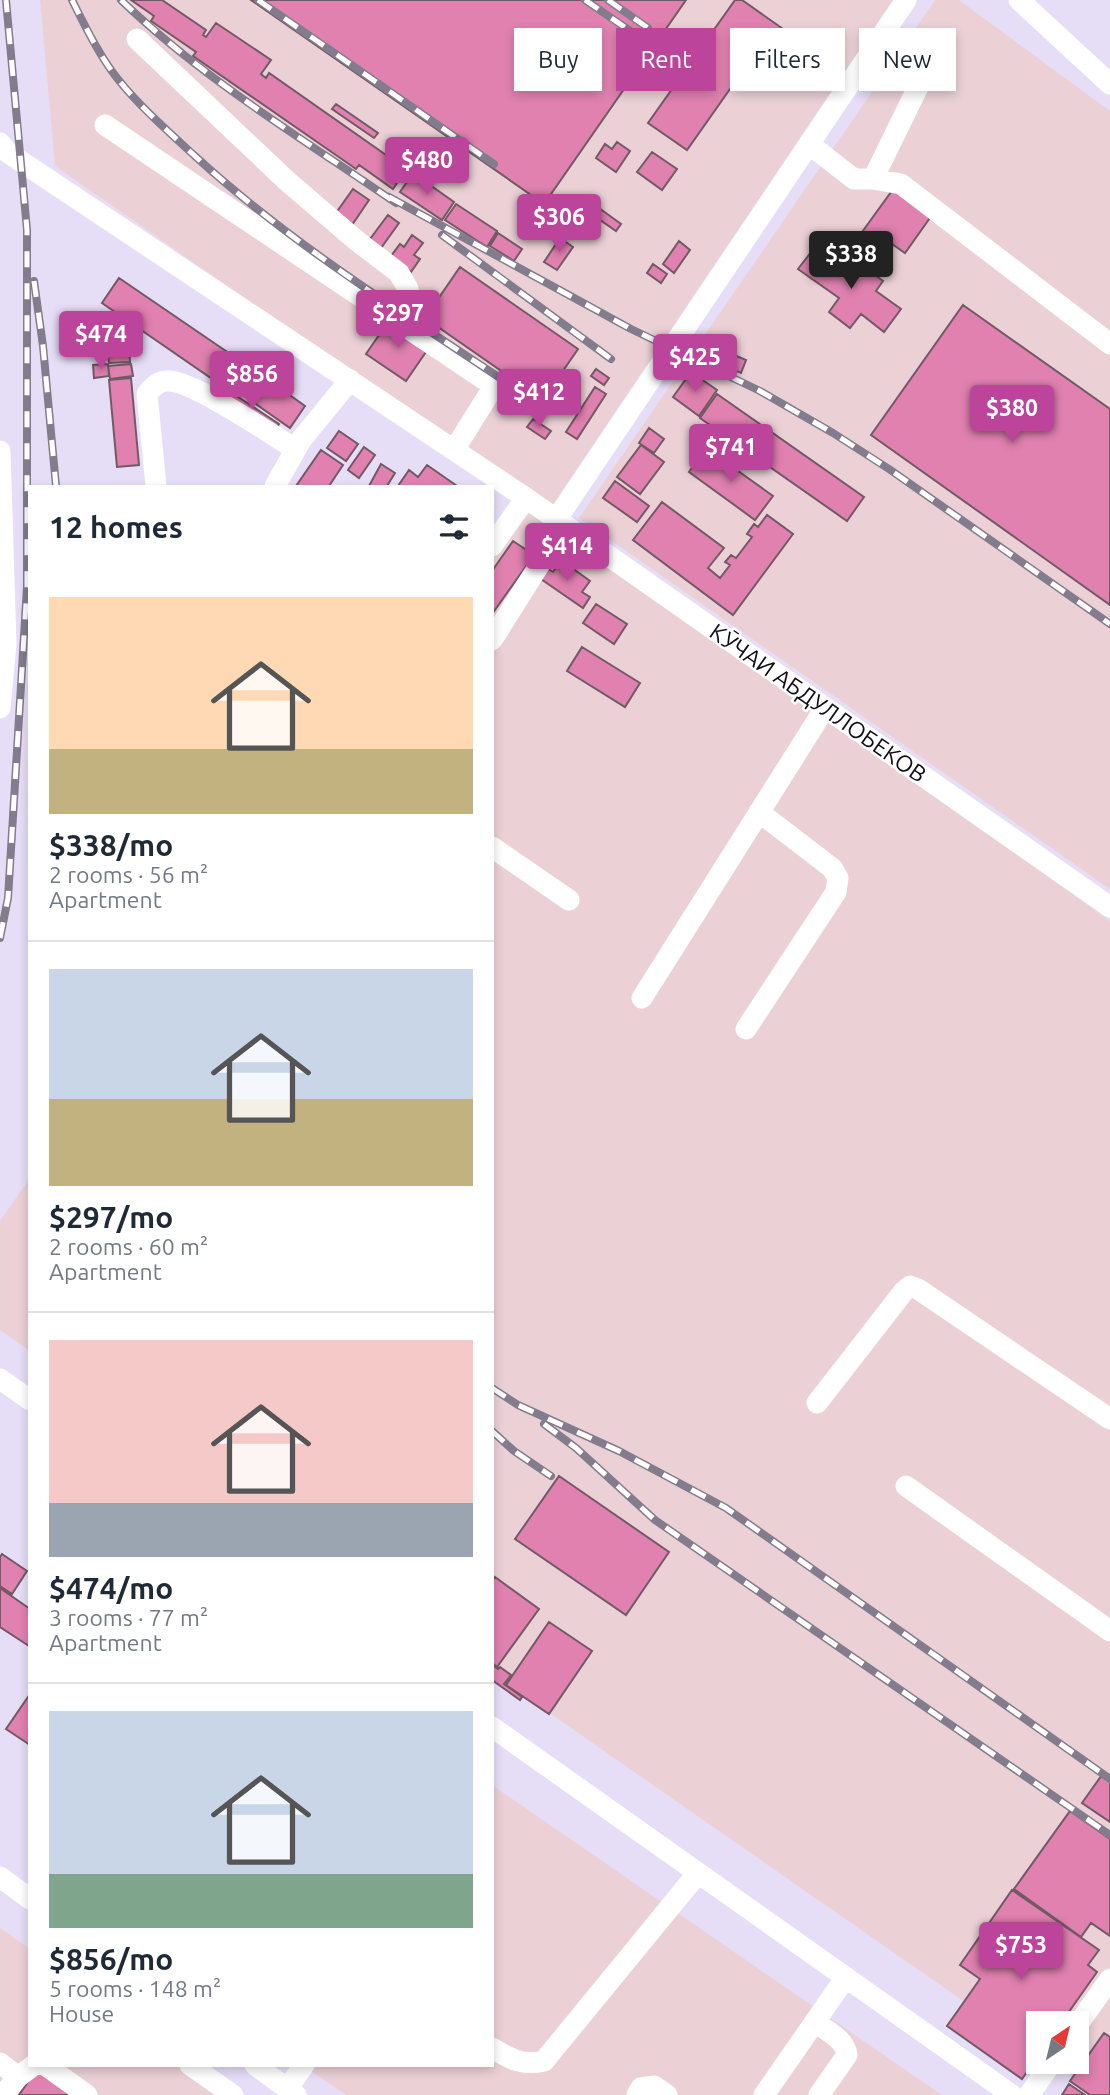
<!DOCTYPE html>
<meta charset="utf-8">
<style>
body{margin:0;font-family:Ubuntu,sans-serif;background:#f6f6f7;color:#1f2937;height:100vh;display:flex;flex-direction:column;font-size:26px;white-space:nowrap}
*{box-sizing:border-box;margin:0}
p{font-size:23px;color:#747a83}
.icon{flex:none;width:38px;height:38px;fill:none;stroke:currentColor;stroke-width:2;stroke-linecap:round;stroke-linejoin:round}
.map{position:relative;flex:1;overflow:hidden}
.sheet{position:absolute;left:28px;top:485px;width:466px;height:1582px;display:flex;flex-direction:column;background:#fff;border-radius:0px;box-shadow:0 4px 10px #0003}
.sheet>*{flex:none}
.banner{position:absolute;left:514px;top:28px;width:490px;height:63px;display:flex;gap:14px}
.needle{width:46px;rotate:35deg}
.tools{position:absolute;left:1026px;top:2011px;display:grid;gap:14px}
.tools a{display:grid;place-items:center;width:63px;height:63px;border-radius:0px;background:#fff;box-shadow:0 4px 10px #0003;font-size:35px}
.price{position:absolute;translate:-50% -60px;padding:0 16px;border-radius:7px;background:#bc459b;color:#fff;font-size:23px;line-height:46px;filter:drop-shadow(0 2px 4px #0008)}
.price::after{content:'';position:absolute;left:50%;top:42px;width:21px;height:16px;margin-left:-10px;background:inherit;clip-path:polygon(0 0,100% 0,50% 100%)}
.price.current{background:#222;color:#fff}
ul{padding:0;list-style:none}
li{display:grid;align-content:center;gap:14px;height:371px;padding:0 21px}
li+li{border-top:2px solid #e0e1e3}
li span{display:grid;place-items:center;height:217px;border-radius:0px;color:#555}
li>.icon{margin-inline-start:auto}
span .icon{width:126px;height:126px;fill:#fffc;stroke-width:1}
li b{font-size:30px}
h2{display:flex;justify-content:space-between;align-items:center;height:84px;padding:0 21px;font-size:30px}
.pill{padding:0 24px;border-radius:0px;background:#fff;box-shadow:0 4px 10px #0003;font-size:24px;line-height:63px}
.pill.current{background:#bc459b;color:#fff}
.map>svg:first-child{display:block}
</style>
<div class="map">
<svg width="1110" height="2095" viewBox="0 0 1110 2095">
<rect width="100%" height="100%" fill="#e6def7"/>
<path fill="#ebd1d6" d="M40,0h853l-344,510 -494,-344z
M935,0h24l151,111v778l-531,-371z
M524,504l586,417v1174h-12l-48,-33h26v-39h-38v30l-546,-380v-1123z
M30,1178v173l-30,-21v-109z
M492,1785l450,310h-596l-44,-30h190z
M0,1928l30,21v116h167l43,30h-240z"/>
<path fill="#e081b0" stroke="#725a65" stroke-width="2" d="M131,0h31l44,30 -3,5 3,2 10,-14 55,37 -10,14 5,4 3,-5 137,96 -13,20 -34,-24 -3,4 -163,-113 3,-4 -45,-31 3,-5z
M251,0h435l-142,204z
M735,0h7l68,48 -29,41 -34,-24 -60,85 -39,-27z
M336,104l42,29 -4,5 -42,-29z
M617,142l13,9 -14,21 -20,-14 9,-14 7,5z
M397,147l40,27 -4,6 -40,-27z
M652,152l25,17 -15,21 -25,-18z
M413,173l41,29 -12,18 -42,-28z
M894,188l38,27 -27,38 -13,-9 -10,13 -25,-18z
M353,189l16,11 -17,25 -16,-12z
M456,204l41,27 -10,16 -42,-27z
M599,208l22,16 -5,7 -23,-16z
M388,215l11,8 -18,25 -11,-9z
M498,233l24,16 -8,12 -24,-15z
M412,235l11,8 -9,12 6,4 -9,13 -20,-16 9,-12 4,3z
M560,238l13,9 -16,23 -13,-8z
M679,241l11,9 -16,23 -11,-9z
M815,247l36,26 7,-10 25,18 -7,10 25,18 -17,23 -23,-18 -11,14 -21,-16 10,-14 -41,-29z
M653,264l14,10 -6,9 -14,-10z
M460,267l118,82 -35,51 -118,-82z
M119,278l120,82 -18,25 -119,-82z
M963,305l147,104v196l-239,-170z
M390,319l40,27 -24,35 -40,-27z
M127,321l3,41 -21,1 -1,-8 -19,1 -1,-15 16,-1 -1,-17z
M716,347l30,13 -5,13 -30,-13z
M242,361l63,45 -15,22 -64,-45z
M108,364l1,12 -15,2 -1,-13z
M131,364l2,12 -23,3 -2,-13z
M596,369l13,9 -5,7 -13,-9z
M691,372l26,18 -18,26 -26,-19z
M131,378l8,87 -22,2 -8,-87z
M595,387l11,7 -29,45 -11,-7z
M229,391l50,33 -5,7 -50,-33z
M717,394l147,103 -17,24 -147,-103z
M533,419l18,12 -6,8 -18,-12z
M649,428l15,11 -10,14 -15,-10z
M339,431l19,13 -12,17 -19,-13z
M641,445l23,17 -24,32 -23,-17z
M364,447l11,8 -16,23 -11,-8z
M706,448l67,48 -18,24 -66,-48z
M321,450l22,15 -14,21h-33z
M381,464l14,9 -8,13h-18z
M427,465l30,21h-59l11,-16 9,7z
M615,481l34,25 -12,16 -34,-24z
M662,502l62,46 -16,20 12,10 10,-13 -5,-3 6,-7 5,3 16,-21 -5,-3 7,-10 4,3 9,-12 26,19 -60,81 -100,-75z
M513,541l21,14 -42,59v-43z
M561,560l29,21 -8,11 8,5 -7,11 -45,-31 7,-10 8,5z
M596,604l31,20 -13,20 -31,-21z
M582,647l58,36 -15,24 -58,-36z
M559,1476l110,76 -43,63 -111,-76z
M2,1554l25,17 -15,23 -12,-8v-29z
M495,1577l44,32 -42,58 -5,-4v-82z
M0,1588l30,21 -1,37 -29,-19z
M549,1622l43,29 -43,63 -43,-29z
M492,1665l6,4 2,-2 11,8 -7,9 18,13 -2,3 -28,-20z
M30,1694v51l-24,-16z
M1104,1772l6,4v46l-28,-19z
M1070,1811l40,28v97l-19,-13 -10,14 -67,-48z
M1012,1890l87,60 -11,15 9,7 -36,51h-23v33l-16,23 -75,-53 33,-47 -20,-14z
M1104,2033l6,4v58h-20l-20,-14z
M39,2066l41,29h-61z
M1069,2084l16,11h-23z"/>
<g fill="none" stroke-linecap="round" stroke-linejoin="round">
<path stroke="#fff" stroke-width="21" d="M1019,0l91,84
M137,39l150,142 70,60 42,32 9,16 1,40
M105,125l389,261 -40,64
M0,143l7,9 519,346 584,409
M809,144l45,35h19l28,5 209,160
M873,179l45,-92
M0,451l6,193 -6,64
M156,486l-9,-92c5,-7 12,-14 22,-13 24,0 102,53 126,68
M275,486l26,-46 49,-60
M556,520l350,-520
M492,546l34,-48
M492,640l72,-114
M492,847l77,53
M642,998l183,-290
M746,1029l90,-137 2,-14 -6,-10 -73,-56
M0,1379l30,21
M817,1403l87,-112 6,-5 8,3 192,130
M906,1486l204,145
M492,1727l520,368
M0,1877l30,22
M815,2022c12,9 30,17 32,33l-28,40
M1076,2027l34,-48
M492,2048c18,11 31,18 52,13l154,-188
M0,2063l18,14
M45,2065l42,30
M190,2065l43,30
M255,2065l41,30
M287,2089l17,-24
M3,2095l15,-18 16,-12
M637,2095l4,-7 13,-2 13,9
M764,2095l82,-118
M1029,2095l23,-33"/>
<g stroke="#827c8d" stroke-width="8">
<path id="rail" d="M72,0c13,26 27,55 45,78 22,28 53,55 79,79 105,96 230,170 347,250
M121,0c82,79 182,139 275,203
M258,0l236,164
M585,0l57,39
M608,0l40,28
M389,197l242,132 129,62 73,42 56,36 221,155
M442,235l169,124
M34,281l9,65 13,140
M0,938l8,-40 19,-311v-357l-21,-230
M492,1388l26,17 101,46 107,57 384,271
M544,1424l32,24 79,72 455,315
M492,1431l22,20 37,25"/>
</g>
<use href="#rail" stroke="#fff" stroke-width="5" stroke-dasharray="16" stroke-linecap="butt"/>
</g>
<g text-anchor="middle" stroke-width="5" stroke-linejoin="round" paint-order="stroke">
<g font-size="23" fill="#0f0c14" stroke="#fff">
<text transform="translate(818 703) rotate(35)" y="8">КӮЧАИ АБДУЛЛОБЕКОВ</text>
</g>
</g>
</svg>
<div class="tools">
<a><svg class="needle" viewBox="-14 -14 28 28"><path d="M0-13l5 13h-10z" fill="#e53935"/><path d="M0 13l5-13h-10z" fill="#747a83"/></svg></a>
</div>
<b class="price" style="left:427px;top:197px">$480</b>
<b class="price" style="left:559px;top:254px">$306</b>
<b class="price current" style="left:851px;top:291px">$338</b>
<b class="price" style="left:398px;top:350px">$297</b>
<b class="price" style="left:101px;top:371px">$474</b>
<b class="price" style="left:695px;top:394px">$425</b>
<b class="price" style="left:252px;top:411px">$856</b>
<b class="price" style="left:539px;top:429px">$412</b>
<b class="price" style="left:1012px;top:445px">$380</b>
<b class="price" style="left:731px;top:484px">$741</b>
<b class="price" style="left:567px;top:583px">$414</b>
<b class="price" style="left:1021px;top:1982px">$753</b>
<div class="banner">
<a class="pill">Buy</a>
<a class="pill current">Rent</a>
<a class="pill">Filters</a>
<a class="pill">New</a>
</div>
<section class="sheet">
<h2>12 homes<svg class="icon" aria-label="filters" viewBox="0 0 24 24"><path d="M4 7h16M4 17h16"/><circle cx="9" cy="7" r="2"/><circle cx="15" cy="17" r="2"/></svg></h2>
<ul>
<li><span style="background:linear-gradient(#ffd9b3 70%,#c2b280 0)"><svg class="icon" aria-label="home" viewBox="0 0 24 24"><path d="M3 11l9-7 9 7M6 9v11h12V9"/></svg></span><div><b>$338/mo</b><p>2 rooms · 56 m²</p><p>Apartment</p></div></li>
<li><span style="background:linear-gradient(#c9d6e8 60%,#c2b280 0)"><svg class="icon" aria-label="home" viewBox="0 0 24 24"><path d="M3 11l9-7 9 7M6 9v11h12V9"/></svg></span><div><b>$297/mo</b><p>2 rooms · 60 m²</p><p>Apartment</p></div></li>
<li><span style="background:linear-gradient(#f6c9c9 75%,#9aa5b1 0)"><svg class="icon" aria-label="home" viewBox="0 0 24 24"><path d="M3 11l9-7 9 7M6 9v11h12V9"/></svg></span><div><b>$474/mo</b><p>3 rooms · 77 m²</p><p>Apartment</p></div></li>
<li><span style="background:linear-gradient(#c9d6e8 75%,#7fa58c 0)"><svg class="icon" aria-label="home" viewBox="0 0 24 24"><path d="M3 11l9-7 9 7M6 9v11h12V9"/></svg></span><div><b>$856/mo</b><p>5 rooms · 148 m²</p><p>House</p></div></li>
</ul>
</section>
</div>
